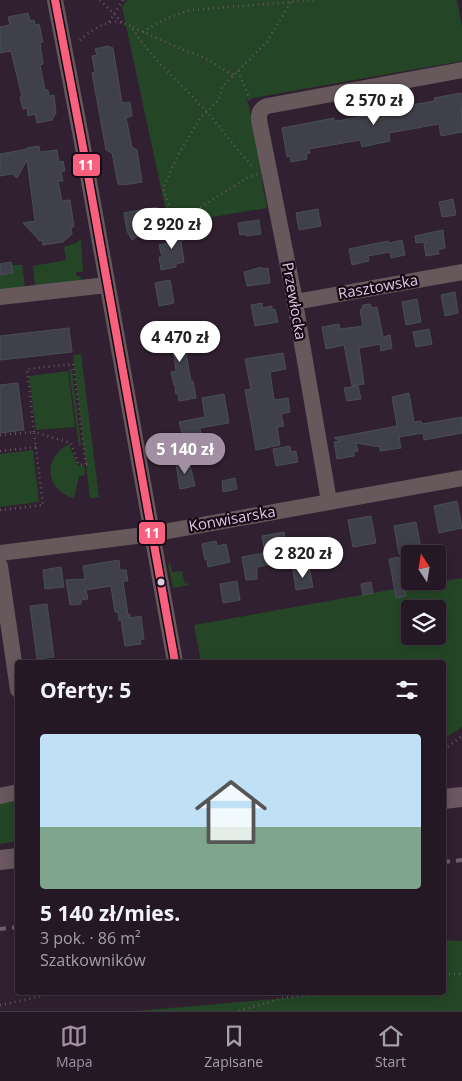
<!DOCTYPE html>
<html lang="pl">
<meta charset="utf-8">
<style>
body{margin:0;font-family:"Open Sans",sans-serif;background:#2d212d;color:#f1f3f6;height:100vh;display:flex;flex-direction:column;font-size:19px;white-space:nowrap}
*{box-sizing:border-box;margin:0}
p{font-size:16px;color:#a3a0a7}
.icon{flex:none;width:28px;height:28px;fill:none;stroke:currentColor;stroke-width:2;stroke-linecap:round;stroke-linejoin:round}
.map{position:relative;flex:1;overflow:hidden}
.drawer{position:absolute;left:15px;top:660px;width:431px;height:335px;display:flex;flex-direction:column;background:#251825;border-radius:5px;box-shadow:0 2px 12px #0003,0 0 0 1px #423742}
.drawer>*{flex:none}
.needle{width:32px;rotate:348deg}
.tools{position:absolute;left:401px;top:545px;display:grid;gap:10px}
.tools a{display:grid;place-items:center;width:45px;height:45px;border-radius:5px;background:#251825;box-shadow:0 2px 12px #0003,0 0 0 1px #423742;font-size:25px}
.price{position:absolute;translate:-50% -42px;padding:0 11px;border-radius:18px;background:#fff;color:#222;font-size:16px;line-height:32px;filter:drop-shadow(0 1px 2px #0008)}
.price::after{content:'';position:absolute;left:50%;top:30px;width:15px;height:11px;margin-left:-8px;background:inherit;clip-path:polygon(0 0,100% 0,50% 100%)}
.price.active{background:#a28fa3;color:#fff}
ul{padding:0;list-style:none}
li{display:grid;align-content:center;gap:10px;height:265px;padding:0 25px}
li span{display:grid;place-items:center;height:155px;border-radius:5px;color:#555}
li>.icon{margin-inline-start:auto}
span .icon{width:90px;height:90px;fill:#fffc;stroke-width:1}
li b{font-size:21px}
h2{display:flex;justify-content:space-between;align-items:center;height:60px;padding:0 25px;font-size:21px}
.dock{display:flex;justify-content:space-around;align-items:center;height:70px;border-top:1px solid #423742;background:#251825;font-size:14px;color:#a3a0a7}
.dock a{display:grid;justify-items:center;gap:2px}
.dock .active{color:#a28fa3}
.map>svg:first-child{display:block}
</style>
<div class="map">
<svg width="462" height="1011" viewBox="0 0 462 1011">
<rect width="100%" height="100%" fill="#312031"/>
<path fill="#244626" fill-rule="evenodd" d="M127,0h330l5,27v34l-215,38 17,72 -2,11 5,26 -85,14 -12,8 -48,-223z
M81,239l2,33h-7v3l5,2v6l-46,4 -2,-21 33,-6 -2,-13 12,-4z
M11,265h11l3,22 -25,6v-18l12,-1z
M81,354l18,143 -9,1 -17,-143z
M69,369h3l9,77h-2z
M68,371l7,56 -39,3 -7,-54z
M69,444l9,22 6,-1 1,10 -6,1 -5,22c-29,-8 -32,-40 -5,-54z
M33,450l6,52 -39,5v-53z
M170,563l2,9 10,-1 3,13 4,-1v2l-16,3 -5,-24z
M462,578v149l-18,12v-77h-243l-7,-37 201,-36 2,9 9,-2 -1,-9zM410,609h28v27h-28z
M17,798v43l-17,3v-43z
M444,940l18,1v70h-325l204,-18 103,-1z"/>
<path fill="#3f404a" stroke="#484e57" d="M28,13l2,8 4,-1 1,5 4,-1 4,18 -3,1 3,21 -3,1 5,25h3l1,6 5,-1 2,18 -4,7 -15,3 -2,-9 -7,2 -1,-8 -4,1 -3,-12h2l-11,-46 -11,2v-26l10,-2 -2,-8z
M108,46l5,2 9,55 8,-1 2,14 -6,2 6,29 5,3 5,32 -19,3 -5,-1 -6,-31 -6,-3 -14,-77 3,-1 -3,-16 5,-1 -2,-6z
M461,93l1,39 -21,4 -2,-12 -50,9 1,8 -28,6 -2,-7 -51,9 1,4 -4,1 1,5 -16,3 -1,-6 -3,1 -5,-29 52,-10v2l4,1 25,-5v-2l8,-2 7,-1v2l33,-5 -1,-3 25,-4 -1,-3z
M39,146l1,6 17,-2 2,12 4,-1 2,10 -4,1 2,9h-5l4,20 8,-1 4,27h-3l1,7 -9,8 -20,3 -1,-5 -2,1 -17,-18 12,-2 -8,-61 -10,18 -5,-4 -12,2v-22l28,-5 -1,-1z
M453,199l3,16 -14,2 -3,-15z
M157,207l3,15 -28,18 -5,-9 -3,-18z
M318,209l3,17 -22,4 -3,-17z
M259,220l2,14 -15,2v-2l-6,1 -2,-12z
M182,229l2,11 -3,1 3,21 -8,2v3l-15,3 -2,-13h3l-3,-12 10,-2 -2,-11z
M443,230l2,18 -7,2 1,4 -13,2 -2,-12 4,-2 -12,1 -1,-7z
M402,240l3,15 -14,3 -1,-6 -22,4 1,5 -17,4 -3,-16 39,-8 1,2z
M11,262l2,11 -13,2v-11z
M262,267l1,2 5,-1 2,15 -23,3 -3,-14z
M170,280l4,23 -15,3 -4,-23z
M455,292l3,21 -13,3 -4,-21z
M417,299l4,23 -15,3 -4,-23z
M262,303v5l10,-2v4l3,-1 3,13 -23,4 -4,-21z
M370,304l2,4 5,-1 6,30 7,-2 2,13 -11,3 -1,-7 -21,4 5,36 -12,2 -8,-41 -18,4 -4,-22 17,-3 1,5 23,-3 -3,-16 2,-1 1,-4z
M181,324l10,57h2l3,17 -17,3 -1,-7h-2l-1,-9h-1l-3,-13 5,-1 -3,-23 -5,1 -5,-22z
M69,328l3,24 -72,8v-24z
M429,329l3,15 -16,3 -3,-15z
M283,353l3,16 -16,3 4,28 14,-2 2,14 -9,2 3,12 -7,1 3,18 -24,5 -11,-60 6,-1 -6,-30z
M18,383l6,47 -24,3v-48z
M358,386l3,13 -14,2 -3,-13z
M409,393l5,29 7,-1 1,3 40,-7v16l-38,7 -1,-7 -24,4 2,11 -21,3v-4l-24,-4 2,8 -4,1v4l-17,3 -3,-17 6,-1 -6,-3 63,-12 -5,-29z
M224,394l5,29 -29,5 2,12 -17,3 -6,-21 26,-5 -3,-19z
M290,446l1,6 5,-1 2,11 -22,4 -3,-17z
M189,461l6,25 -15,3 -4,-25z
M235,478l2,11 -14,3 -1,-11z
M457,501l5,27 -23,5 -5,-27z
M371,516l5,27 -23,4 -5,-27z
M416,522l6,32h-23l-5,-28z
M284,532l6,28 -33,7v12l-11,1 -4,-23 23,-4 -3,-17z
M330,537l5,28 -22,3 -5,-27z
M216,541l1,5 9,-2 4,18 -22,5 -1,-8 -2,1 -3,-16z
M399,557l7,39 -10,2 -7,-39z
M119,560l1,10h6l2,11h-5l5,34 2,-1v4l11,-2 3,23 -4,1 1,4 -16,2 -4,-26 -2,1 -1,-9h-3l-4,-26 -25,4 2,9 -7,1v4l-11,1 -4,-25 19,-1 -2,-13z
M61,567l3,20 -19,2 -2,-19z
M309,567l4,20 -17,3 -3,-20z
M237,581l3,19 -17,3 -3,-19z
M371,582l2,11 -10,2 -2,-11z
M47,604l7,53 -17,2 -7,-53z"/>
<g fill="none" stroke-linecap="round" stroke-linejoin="round">
<path stroke="#65585f" stroke-width="2.5" stroke-dasharray="1 4" stroke-linecap="butt" d="M100,0l22,22
M109,22l14,-22
M133,27l48,22 20,7 32,19
M143,32c15,-10 30,-17 48,-22l124,-10
M80,40c7,-7 25,-19 36,-18 5,0 10,3 15,4 19,32 50,57 74,84 17,19 31,39 48,57
M238,71l13,31
M257,174l-10,4 -72,45 -12,-35 15,-33 22,-37 19,-18 3,-13 45,-45 25,-42
M73,364l13,100 -7,1 -8,-22 -37,-11 -7,-63z
M0,435l34,-3 9,73 -43,5
M0,451l36,-4
M444,750l18,-14
M444,974h18
M0,1005l61,-13
M239,1011l44,-13 58,-6"/>
<path stroke="#67585c" stroke-width="16" d="M55,0l27,142 93,520
M0,297l107,-12
M295,302l167,-30
M329,501l-36,-210 -33,-166c-2,-9 -2,-15 7,-19l195,-36
M0,553l152,-19 310,-56
M0,566l18,124
M0,796l18,-4"/>
<path stroke="#6a5760" stroke-width="20" d="M444,799l18,-2
M0,860l18,-2"/>
<path stroke="#6c5e67" stroke-width="4" stroke-dasharray="6 6" stroke-linecap="butt" d="M444,862l18,-2
M0,929l18,-2"/>
<g stroke="#170918" stroke-width="11">
<path id="bus-1" d="M55,0l27,142 93,520"/>
</g>
<use href="#bus-1" stroke="#f8607d" stroke-width="8"/>
</g>
<circle fill="#dfcbe0" stroke="#170918" stroke-width="2" cx="161" cy="582" r="4.5"/>
<g text-anchor="middle" stroke-width="4.5" stroke-linejoin="round" paint-order="stroke">
<g font-size="15" fill="#dfcbe0" stroke="#170918">
<text transform="translate(378 287) rotate(-10)" y="5">Rasztowska</text>
<text transform="translate(294 301) rotate(80)" y="5">Przewłocka</text>
<text transform="translate(232 519) rotate(-10)" y="5">Konwisarska</text>
</g>
</g>
<g stroke="#170918" stroke-width="2">
<rect x="72" y="153" width="29" height="24" rx="5" fill="#f8607d"/>
<rect x="138" y="521" width="28" height="24" rx="5" fill="#f8607d"/>
</g>
<g font-size="14" text-anchor="middle" font-weight="bold" fill="#fff">
<text x="86" y="170">11</text>
<text x="152" y="538">11</text>
</g>
</svg>
<div class="tools">
<a><svg class="needle" viewBox="-14 -14 28 28"><path d="M0-13l5 13h-10z" fill="#e53935"/><path d="M0 13l5-13h-10z" fill="#a3a0a7"/></svg></a>
<a><svg class="icon" aria-label="layers" viewBox="0 0 24 24"><path d="M12 4l9 5-9 5-9-5zM3 14l9 5 9-5"/></svg></a>
</div>
<b class="price" style="left:374px;top:126px">2 570 zł</b>
<b class="price" style="left:172px;top:250px">2 920 zł</b>
<b class="price" style="left:180px;top:363px">4 470 zł</b>
<b class="price active" style="left:185px;top:475px">5 140 zł</b>
<b class="price" style="left:303px;top:579px">2 820 zł</b>
<section class="drawer">
<h2>Oferty: 5<svg class="icon" aria-label="filters" viewBox="0 0 24 24"><path d="M4 7h16M4 17h16"/><circle cx="9" cy="7" r="2"/><circle cx="15" cy="17" r="2"/></svg></h2>
<ul>
<li><span style="background:linear-gradient(#bfe0f5 60%,#7fa58c 0)"><svg class="icon" aria-label="home" viewBox="0 0 24 24"><path d="M3 11l9-7 9 7M6 9v11h12V9"/></svg></span><div><b>5 140 zł/mies.</b><p>3 pok. · 86 m²</p><p>Szatkowników</p></div></li>
</ul>
</section>
</div>
<nav class="dock">
<a class="active"><svg class="icon" aria-label="map" viewBox="0 0 24 24"><path d="M3 6l6-2 6 2 6-2v14l-6 2-6-2-6 2zM9 4v14M15 6v14"/></svg>Mapa</a>
<a><svg class="icon" aria-label="saved" viewBox="0 0 24 24"><path d="M7 4h10v16l-5-4-5 4z"/></svg>Zapisane</a>
<a><svg class="icon" aria-label="home" viewBox="0 0 24 24"><path d="M3 11l9-7 9 7M6 9v11h12V9"/></svg>Start</a>
</nav>
